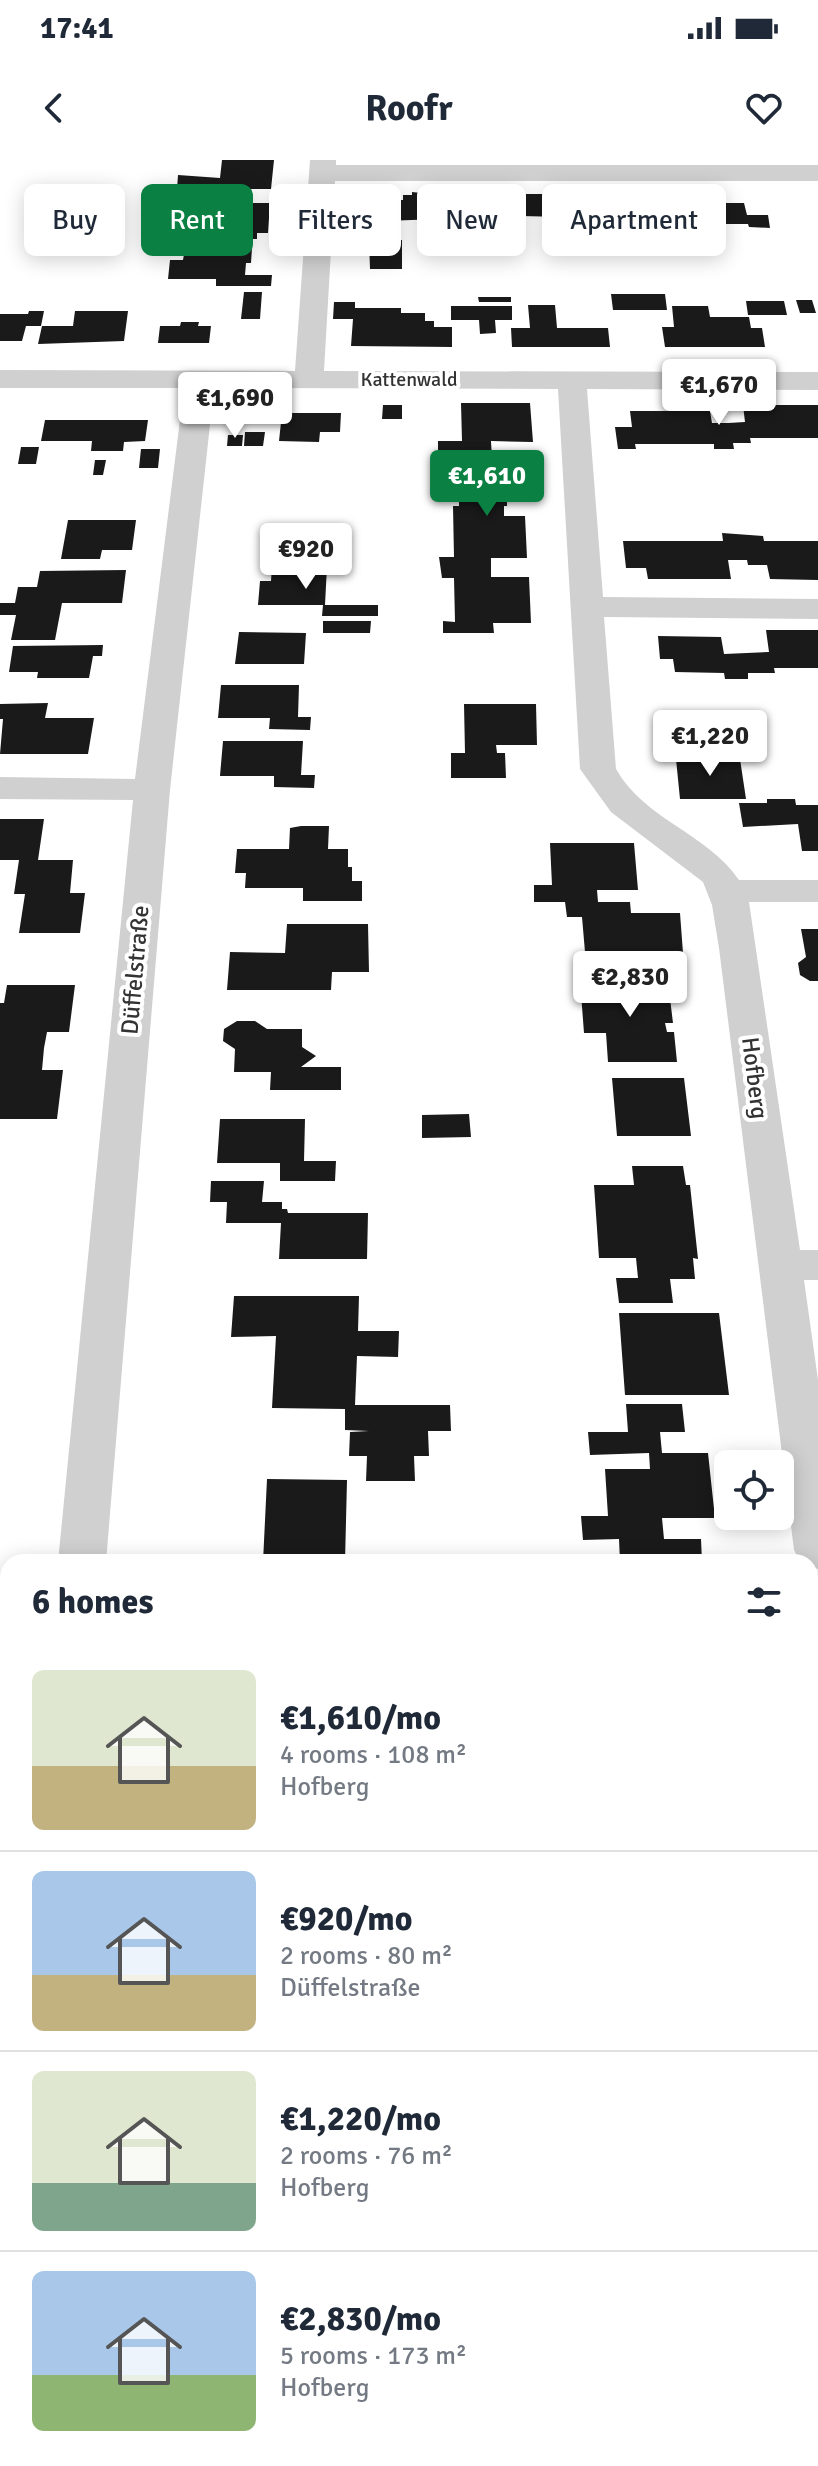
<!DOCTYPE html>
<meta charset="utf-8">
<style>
body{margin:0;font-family:Signika,sans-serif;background:#f2f2f3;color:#1f2937;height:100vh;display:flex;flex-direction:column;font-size:30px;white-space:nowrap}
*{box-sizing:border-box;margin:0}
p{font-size:26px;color:#747a83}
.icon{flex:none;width:44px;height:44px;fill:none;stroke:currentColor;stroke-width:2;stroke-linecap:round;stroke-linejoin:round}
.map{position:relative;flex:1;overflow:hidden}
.side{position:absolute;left:0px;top:1394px;width:818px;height:912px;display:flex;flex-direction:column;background:#fff;border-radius:24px 24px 0 0;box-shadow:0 4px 20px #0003}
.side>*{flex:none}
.guide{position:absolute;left:24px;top:24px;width:770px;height:72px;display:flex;gap:16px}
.buttons{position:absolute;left:714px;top:1290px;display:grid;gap:16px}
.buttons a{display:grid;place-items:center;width:80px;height:80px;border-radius:12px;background:#fff;box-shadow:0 4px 20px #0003;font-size:40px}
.price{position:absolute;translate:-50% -68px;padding:0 18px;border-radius:8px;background:#fff;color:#222;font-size:26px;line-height:52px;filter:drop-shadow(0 2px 4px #0008)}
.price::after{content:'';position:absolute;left:50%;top:48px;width:24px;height:18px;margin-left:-12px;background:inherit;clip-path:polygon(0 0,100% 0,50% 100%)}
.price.on{background:#0b8043;color:#fff}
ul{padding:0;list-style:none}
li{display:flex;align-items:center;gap:24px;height:200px;padding:0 32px}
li+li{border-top:2px solid #e0e1e3}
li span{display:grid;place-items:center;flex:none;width:224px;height:160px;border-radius:12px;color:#555}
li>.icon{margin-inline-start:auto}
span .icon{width:96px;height:96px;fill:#fffc;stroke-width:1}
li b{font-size:34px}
h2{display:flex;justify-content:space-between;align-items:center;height:96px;padding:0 32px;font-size:34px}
.pill{padding:0 28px;border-radius:12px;background:#fff;box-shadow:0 4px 20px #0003;font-size:28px;line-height:72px}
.pill.on{background:#0b8043;color:#fff}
.status{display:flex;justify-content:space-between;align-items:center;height:56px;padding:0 40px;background:#fff;direction:ltr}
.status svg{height:22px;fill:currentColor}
header{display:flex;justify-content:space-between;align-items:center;height:104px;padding:0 32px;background:#fff;font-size:36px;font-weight:800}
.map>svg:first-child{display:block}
</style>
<div class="status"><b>17:41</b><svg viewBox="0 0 49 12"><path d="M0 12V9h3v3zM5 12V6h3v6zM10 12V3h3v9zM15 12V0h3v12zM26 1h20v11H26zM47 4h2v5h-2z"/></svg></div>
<header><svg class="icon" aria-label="back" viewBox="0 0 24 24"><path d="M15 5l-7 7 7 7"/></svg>Roofr<svg class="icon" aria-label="heart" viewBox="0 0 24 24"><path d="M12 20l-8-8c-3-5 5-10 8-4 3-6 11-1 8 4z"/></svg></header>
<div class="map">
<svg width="818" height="2306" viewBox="0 0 818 2306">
<rect width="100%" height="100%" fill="#fff"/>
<path fill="#1a1a1a" d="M222,0h52l-3,29h-94l1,-14 42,3z
M412,32l28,3 1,15h15l-1,-9h20l1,12h17l1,14h-18v-8h-19v8h-18v-8l-82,3v-22h46v-5h9z
M502,34h102l1,13h14l3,18h-18v-7l-83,-2v2h-18z
M199,43h71l-2,30h-11v6h-61l1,-7h28l1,-15h-28z
M691,43h53l3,12h21l2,13 -21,-1 -1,-3h-53z
M369,80h33v29h-32z
M252,88l-1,15h-5l-1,12h27l-1,11h-55v-7h-48l2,-19h13l2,-11z
M244,132h18l-2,27h-19z
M611,134h54l2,16h-54z
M478,137h33v5h-32z
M796,140h16l4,13h-16z
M746,141h38l3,14h-39z
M334,142h21v6h46v5h24v8h9v6h18v20l-101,-1 2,-27h-20z
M528,145h27l2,23h51l2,19h-98l-1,-19h19z
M451,146h61v14h-17l1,13 -16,1 -1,-14h-28z
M672,146h36l2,11h39l2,11h11l3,19h-100l-3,-20h12z
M29,151h15l-3,15h-15l-4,15h-22v-27h28z
M75,151h53l-4,30 -86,3 4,-18h31z
M181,162h18l-1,4h13l-2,17h-51l2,-17h20z
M461,243h69l3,39 -42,-1 1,18h34l2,39h-21v8h-3v10h21l2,42h-36v19h38l2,46h-38l1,10h-51v-12l12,1 -1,-44h-12l-3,-21h15l-1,-51h6v-8h-12l-1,-39h8l1,-9h-17v-9h24z
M383,245h19v14h-20z
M743,245h75v33h-68l1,5h-18l1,6h-20v-5h-79l1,5h-18l-3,-22h17l-2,-16h80l2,12h16l17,-1z
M282,253h59l-1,19h-20l-1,10 -40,-1z
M45,260h103l-3,21 -21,1 -1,9h-32l1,-10h-51z
M245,272h20l-2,14h-19z
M228,275h15l-1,11h-15z
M21,287h18l-3,17h-18z
M141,289h19l-2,19h-19z
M95,300h11l-3,15h-10z
M68,360h68l-4,30h-30l-2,9h-39z
M722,373l41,3 1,5h54v39l-48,-1 -3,-14h-19l-1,-5h-19l3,19h-83l-2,-11h-20l-3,-27h100z
M272,406h55l-2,39h53v11h-56l1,-11h-65l2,-24h11z
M126,410l-4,33h-60l-7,37h-44l5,-25h-16v-12h15l3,-16h19l3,-16z
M323,461h48l-1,12h-47z
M766,470h52v38h-44l1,5h-27v6h-23l-1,-6 -49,-1 -2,-13h-13l-2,-23 63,1 3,17 45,-2z
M239,472l67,1 -2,31h-69z
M103,485l-1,11h-9l-4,22h-52l1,-6h-29l4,-26z
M221,525h78l-1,32h13l-1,13 -41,-1 1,-11h-52z
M48,543l-3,15h49l-6,36h-88l3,-35h-3v-15z
M464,544h72l1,41h-41l1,8h8l1,25h-55v-25h14z
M223,581h80l-2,34h14l-1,13 -40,-1v-11h-54z
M700,592l13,1 6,6h21l6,40h-66l-4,-40h20z
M767,639h28l1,6h22v46h-16l-4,-27 -55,3 -4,-24h28z
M0,659h44l-6,41h35l-3,33h15l-5,40h-61l6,-39h-11l5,-34h-19z
M301,666h28l-1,23h20v18h4v14h10v20h-59v-13h-58l1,-15h-11l2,-24h52l1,-21z
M550,683h84l4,47h-41l1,12h32l1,11h49l3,40 -98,-1 -3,-35h-15l-2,-15h-31v-17h18z
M287,764h81l1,48h-37l-1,18h-104l3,-38 55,1z
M801,769h17v52h-8l-10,-6 -2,-12 8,-6z
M580,820h81l1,10h7l4,33h-8l2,9h7l3,30h-69l-2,-29h-22z
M7,825h68l-6,47h-22l-3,16 -2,22h21l-6,49h-57v-116h4z
M237,861h18l12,8h35v18l14,9 -15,11h40v23h-71l1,-18h-37l1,-23 -12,-8 1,-12z
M612,918h72l7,58h-74z
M469,954l2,23 -49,1v-23z
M220,959h85l-1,42h32l-1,20h-55v-18h-63z
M632,1006h51l3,19h4l8,74 -5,-1 2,21h-25l3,24h-54l-3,-25h22l-2,-20h-37l-5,-73h40z
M211,1021h53l-2,21h20v7h5l1,4h80l-1,46h-88l2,-36h-55l1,-21h-17z
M234,1136h125l-1,35h41l-1,26 -41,-1 -2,49h95l1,26h-23l1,25h-15l1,25h-49l1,-25h-18l1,-24 19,-1 -24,-1v-21l-73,-1 4,-72 -45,1z
M619,1153h100l10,82h-104z
M626,1244h56l3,28h-25l2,21h46l7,65h-53l2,21h37l1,23h-82l-1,-23 -36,1 -2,-24h27l-3,-47h45l-1,-16 -59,2 -2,-23h40z
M267,1319l80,1 -2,82h-82z
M810,2197h4l4,44 -8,1z
M170,2298h142v8h-142z
M474,2298h54v8h-54z
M735,2298h45l-8,8h-28z"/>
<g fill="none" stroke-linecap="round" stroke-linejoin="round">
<path fill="#d0d0d0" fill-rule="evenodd" d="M310,0h26v5h482v16h-483l-11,190 494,1v18l-231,-1 16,208 215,2v20l-214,-2 12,152c29,51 91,64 123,111h79v22h-69l51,348h18v30h-14l14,100v189l-8,-3v-4h-10l-6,-12 -75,-602 -7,-43 -9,-23 -92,-70 -31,-43 -22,-380 -344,-1 -44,402 -64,772h-48l75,-762 -133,-1v-22l135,2 49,-391h-184v-18l295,1z
M8,2199v99h25l-1,8h-32v-104z"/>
</g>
<g text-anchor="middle" stroke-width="8" stroke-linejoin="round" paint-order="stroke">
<g font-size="20" fill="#333" stroke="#fff">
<text x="409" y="226">Kattenwald</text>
</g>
<g font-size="24" fill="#333" stroke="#fff">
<text transform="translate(135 810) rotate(-85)" y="8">Düffelstraße</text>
<text transform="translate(755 918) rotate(83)" y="8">Hofberg</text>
</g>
</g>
</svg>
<div class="buttons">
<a><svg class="icon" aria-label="locate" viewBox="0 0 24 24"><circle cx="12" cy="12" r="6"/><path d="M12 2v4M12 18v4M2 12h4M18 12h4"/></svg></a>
</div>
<b class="price" style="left:719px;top:267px">€1,670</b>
<b class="price" style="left:235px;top:280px">€1,690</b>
<b class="price on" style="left:487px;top:358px">€1,610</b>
<b class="price" style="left:306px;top:431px">€920</b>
<b class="price" style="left:710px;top:618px">€1,220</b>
<b class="price" style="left:630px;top:859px">€2,830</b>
<div class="guide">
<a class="pill">Buy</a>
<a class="pill on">Rent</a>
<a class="pill">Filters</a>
<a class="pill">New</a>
<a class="pill">Apartment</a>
</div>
<section class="side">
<h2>6 homes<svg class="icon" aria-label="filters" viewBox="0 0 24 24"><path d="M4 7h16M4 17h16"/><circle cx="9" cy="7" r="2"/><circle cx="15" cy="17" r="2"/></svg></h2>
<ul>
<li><span style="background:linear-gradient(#dfe7d0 60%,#c2b280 0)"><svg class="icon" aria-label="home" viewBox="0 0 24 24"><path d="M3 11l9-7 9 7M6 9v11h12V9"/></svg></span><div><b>€1,610/mo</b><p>4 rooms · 108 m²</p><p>Hofberg</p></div></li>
<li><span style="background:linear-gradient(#a9c7e8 65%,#c2b280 0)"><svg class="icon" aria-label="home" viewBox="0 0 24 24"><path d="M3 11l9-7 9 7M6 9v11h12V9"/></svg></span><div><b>€920/mo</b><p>2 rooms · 80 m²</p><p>Düffelstraße</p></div></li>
<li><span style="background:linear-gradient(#dfe7d0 70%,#7fa58c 0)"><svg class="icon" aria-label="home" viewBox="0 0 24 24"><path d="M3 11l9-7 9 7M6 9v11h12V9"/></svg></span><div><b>€1,220/mo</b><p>2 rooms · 76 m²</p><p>Hofberg</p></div></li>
<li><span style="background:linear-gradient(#a9c7e8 65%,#8fb573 0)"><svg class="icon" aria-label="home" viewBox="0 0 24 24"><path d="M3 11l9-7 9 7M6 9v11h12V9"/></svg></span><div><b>€2,830/mo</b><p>5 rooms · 173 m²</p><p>Hofberg</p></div></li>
</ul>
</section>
</div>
